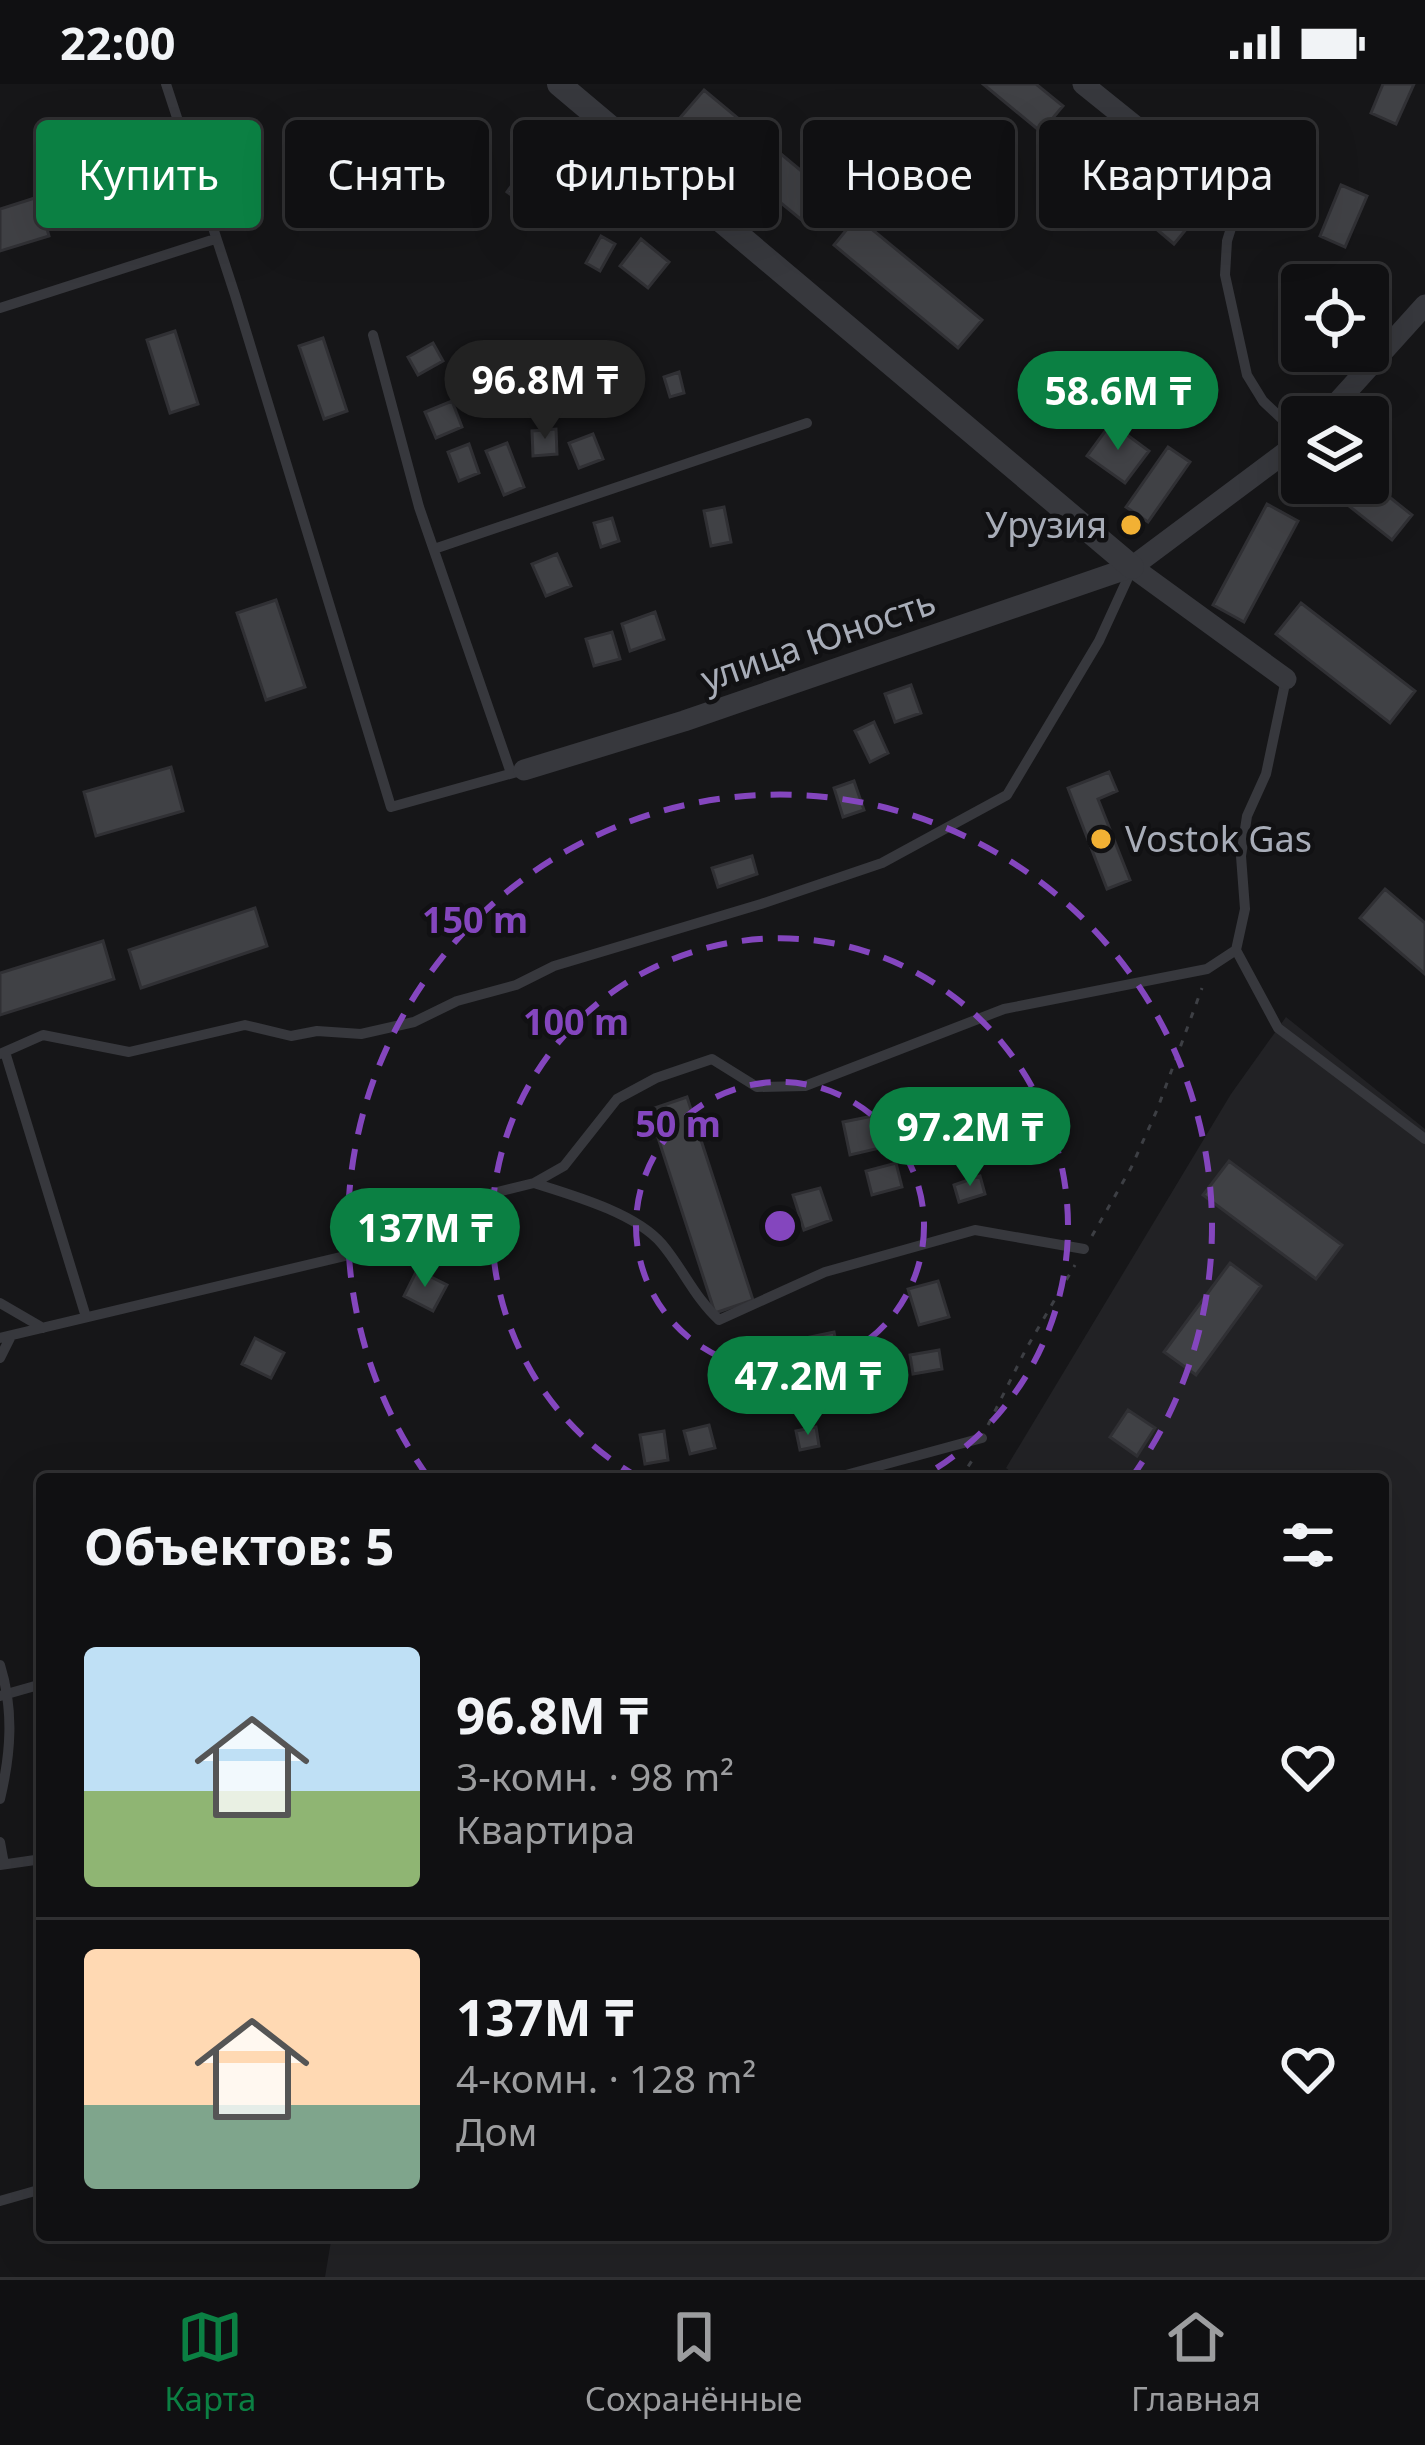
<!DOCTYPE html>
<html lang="ru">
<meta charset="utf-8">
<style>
body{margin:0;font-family:"Noto Sans",sans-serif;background:#19191b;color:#f1f3f6;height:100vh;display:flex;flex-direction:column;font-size:45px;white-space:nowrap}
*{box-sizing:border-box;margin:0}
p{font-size:39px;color:#9c9d9f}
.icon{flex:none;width:66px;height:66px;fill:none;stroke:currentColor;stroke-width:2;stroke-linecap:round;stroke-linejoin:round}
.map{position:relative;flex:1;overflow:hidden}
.side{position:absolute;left:36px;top:1389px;width:1353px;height:768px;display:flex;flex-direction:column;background:#101012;border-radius:12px;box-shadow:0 12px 48px #0002,0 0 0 3px #303032}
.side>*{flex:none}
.banner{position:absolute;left:36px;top:36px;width:1353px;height:108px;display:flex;gap:24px}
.controls{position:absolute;left:1281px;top:180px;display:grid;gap:24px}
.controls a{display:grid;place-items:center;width:108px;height:108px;border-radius:12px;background:#101012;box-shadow:0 12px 48px #0002,0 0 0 3px #303032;font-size:60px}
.price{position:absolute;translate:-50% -102px;padding:0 27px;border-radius:42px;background:#0b8043;color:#fff;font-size:39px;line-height:78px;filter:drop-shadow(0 3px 6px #0008)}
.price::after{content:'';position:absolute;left:50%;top:72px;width:36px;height:27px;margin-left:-18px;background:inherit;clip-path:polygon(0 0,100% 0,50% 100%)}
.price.selected{background:#222;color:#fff}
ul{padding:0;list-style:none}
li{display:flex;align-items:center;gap:36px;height:300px;padding:0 48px}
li+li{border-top:3px solid #303032}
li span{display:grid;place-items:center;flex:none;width:336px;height:240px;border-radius:12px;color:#555}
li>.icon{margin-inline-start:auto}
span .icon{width:144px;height:144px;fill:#fffc;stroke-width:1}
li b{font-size:51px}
h2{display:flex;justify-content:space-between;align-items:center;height:144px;padding:0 48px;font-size:51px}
.pill{padding:0 42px;border-radius:12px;background:#101012;box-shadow:0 12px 48px #0002,0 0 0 3px #303032;font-size:42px;line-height:108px}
.pill.selected{background:#0b8043;color:#fff}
.status{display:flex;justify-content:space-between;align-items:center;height:84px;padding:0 60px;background:#101012;direction:ltr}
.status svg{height:33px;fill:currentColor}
.tab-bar{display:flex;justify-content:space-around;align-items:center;height:168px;border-top:3px solid #303032;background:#101012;font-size:33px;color:#9c9d9f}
.tab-bar a{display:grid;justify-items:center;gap:6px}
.tab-bar .selected{color:#0b8043}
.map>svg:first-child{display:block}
</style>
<div class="status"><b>22:00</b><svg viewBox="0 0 49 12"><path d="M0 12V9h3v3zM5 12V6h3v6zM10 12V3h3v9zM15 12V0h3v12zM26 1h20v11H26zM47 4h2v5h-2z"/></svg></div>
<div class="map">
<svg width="1425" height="2193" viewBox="0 0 1425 2193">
<rect width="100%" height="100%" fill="#161618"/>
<path fill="#222225" d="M1286,933l139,112v1148h-1100l7,-42h1051v-756h-363l-14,-11 225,-374z"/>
<path fill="#404145" stroke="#303034" stroke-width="3" d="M983,0h53l27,22 -22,26z
M1383,0h31l-18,40 -25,-11z
M704,6l124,103 -24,29 -125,-103z
M1101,50l96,82 -23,28 -97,-82z
M523,86l33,23 -16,22 -33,-23z
M1341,101l26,11 -22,51 -25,-11z
M38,113l11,39 -49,15v-42z
M857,133l125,103 -24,28 -124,-103z
M601,152l14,8 -15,27 -14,-8z
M641,155l28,23 -21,26 -28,-22z
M1293,211l9,4v32l-22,-10z
M175,247l23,73 -28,9 -23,-73z
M323,254l24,73 -23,8 -25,-73z
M433,259l10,18 -25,14 -10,-18z
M528,288l9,24 -23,9 -9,-24z
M679,288l5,21 -14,4 -6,-20z
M452,317l10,26 -26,11 -11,-26z
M1111,339l38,28 -24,32 -38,-27z
M556,345l1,25 -24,2 -1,-25z
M593,350l10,25 -24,9 -10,-25z
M507,359l17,44 -20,8 -18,-44z
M469,360l10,29 -20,8 -11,-29z
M1168,363l22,15 -42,60 -22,-15z
M1368,396l44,35 -20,25 -72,-57z
M1267,420l31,17 -54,101 -31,-17z
M724,423l7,35 -20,4 -7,-35z
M612,434l7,23 -18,6 -7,-24z
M557,470l14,32 -25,10 -14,-32z
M276,516l29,87 -39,13 -29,-87z
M1301,519l114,88 -25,32 -114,-89z
M655,528l9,27 -34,12 -8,-27z
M612,548l8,27 -26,7 -8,-27z
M911,601l10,28 -26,9 -10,-28z
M874,638l14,31 -18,9 -15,-31z
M171,683l12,44 -87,25 -12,-44z
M1109,688l8,19 -19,8 32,81 -23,9 -39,-101z
M854,697l10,29 -21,7 -9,-29z
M752,772l5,18 -39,13 -6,-19z
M1385,805l40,34v51l-65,-56z
M255,824l12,38 -126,42 -12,-38z
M103,857l11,38 -114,36v-42z
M687,1013l66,203 -38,13 -66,-203z
M873,1032l7,32 -30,7 -7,-33z
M1229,1077l113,84 -26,34 -113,-84z
M896,1079l6,24 -30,8 -6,-24z
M980,1092l5,18 -26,8 -5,-17z
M820,1104l11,32 -27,10 -11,-35z
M1230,1179l31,23 -65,89 -32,-23z
M417,1186l30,15 -14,26 -29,-15z
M938,1197l11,36 -30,8 -11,-36z
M834,1248l7,35 -27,5 -8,-34z
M255,1254l29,15 -13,25 -29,-14z
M789,1263l10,23 -27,11 -9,-23z
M939,1266l3,19 -29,5 -3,-19z
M1128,1326l27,18 -18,28 -27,-19z
M709,1341l6,23 -25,6 -6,-23z
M816,1343l3,19 -19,4 -4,-19z
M664,1347l4,29 -23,4 -5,-29z"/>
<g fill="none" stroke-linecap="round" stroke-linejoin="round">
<path stroke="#3d3f44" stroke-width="3" stroke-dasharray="6 9" stroke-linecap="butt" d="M1092,1152l39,-68 26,-58 45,-122
M988,1341l38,-76 49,-84
M960,1395l15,-23"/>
<path stroke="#37383d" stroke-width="10" d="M166,0l69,211 156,512 133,-37
M1237,125l-10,32 -2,34 22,100 16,26 39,37
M0,224l215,-69
M373,251l46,172 92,266
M434,465l373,-126
M1286,595l-20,95 -19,42 -6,40 4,53 -9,41 42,78 147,111
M5,968l81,265
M0,970l43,-19 86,17 116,-27 46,11 26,-5 44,3 53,-12 43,-21 59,-16 38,-19 207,-62 121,-41 125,-68 92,-154 33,-72
M534,1099c38,12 102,30 128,61 21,25 33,54 57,76l106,-48 150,-42 109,19
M0,1219l43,25
M0,1254l408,-97 61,-42 65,-16 30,-17 53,-67 39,-21 56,-19 45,28 48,-1 199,-77 203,-40 29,-19
M0,1274l11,-22
M831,1395l151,-41
M0,1581c14,45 11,88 0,134
M0,1612l42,-12
M0,1758l4,22
M0,1781l42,-6
M0,2117l42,-12"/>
<path stroke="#37383d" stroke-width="21" d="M1083,0l154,124
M1324,333l101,-112
M1132,483l154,112
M524,686l160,-49 448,-154 170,-127"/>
<path stroke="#37383d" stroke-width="24" d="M559,0l573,483"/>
</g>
<g fill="none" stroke="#8446be" stroke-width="6" stroke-dasharray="21 15">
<circle cx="780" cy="1142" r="144"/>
<path d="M640 1394A288 288 0 1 1 920 1394"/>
<path d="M428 1393A432 432 0 1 1 1132 1393"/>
</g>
<g fill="#f2b134" stroke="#111113" stroke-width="4.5">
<circle cx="1131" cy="441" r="12"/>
<circle cx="1101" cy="755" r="12"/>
</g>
<g text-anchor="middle" stroke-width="9" stroke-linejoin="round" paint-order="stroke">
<g font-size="36" fill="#a8adb8" stroke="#111113" text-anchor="end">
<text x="1107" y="454">Урузия</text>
<text x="1125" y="768" text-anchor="start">Vostok Gas</text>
</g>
<g font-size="36" fill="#a8adb8" stroke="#111113">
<text transform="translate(818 556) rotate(-19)" y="13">улица Юность</text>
</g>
</g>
<circle cx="780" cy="1142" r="18" fill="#8446be" stroke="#111113" stroke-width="6"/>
<g font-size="36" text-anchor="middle" font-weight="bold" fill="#8446be" stroke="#111113" stroke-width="9" stroke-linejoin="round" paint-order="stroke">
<text x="475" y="849">150 m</text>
<text x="576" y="951">100 m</text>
<text x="678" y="1053">50 m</text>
</g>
</svg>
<div class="controls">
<a><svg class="icon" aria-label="locate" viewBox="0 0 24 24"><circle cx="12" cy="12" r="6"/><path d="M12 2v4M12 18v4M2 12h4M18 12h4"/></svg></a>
<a><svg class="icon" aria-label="layers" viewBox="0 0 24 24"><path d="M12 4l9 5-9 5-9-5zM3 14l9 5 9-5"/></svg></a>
</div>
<b class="price selected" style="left:545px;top:358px">96.8M ₸</b>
<b class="price" style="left:1118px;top:369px">58.6M ₸</b>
<b class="price" style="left:970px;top:1105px">97.2M ₸</b>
<b class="price" style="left:425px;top:1206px">137M ₸</b>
<b class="price" style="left:808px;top:1354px">47.2M ₸</b>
<div class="banner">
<a class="pill selected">Купить</a>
<a class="pill">Снять</a>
<a class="pill">Фильтры</a>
<a class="pill">Новое</a>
<a class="pill">Квартира</a>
</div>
<section class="side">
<h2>Объектов: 5<svg class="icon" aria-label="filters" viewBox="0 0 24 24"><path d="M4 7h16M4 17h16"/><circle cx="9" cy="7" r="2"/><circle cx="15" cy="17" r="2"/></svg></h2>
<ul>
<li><span style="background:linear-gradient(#bfe0f5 60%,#8fb573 0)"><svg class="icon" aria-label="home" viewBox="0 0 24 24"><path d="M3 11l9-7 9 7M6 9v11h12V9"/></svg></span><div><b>96.8M ₸</b><p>3-комн. · 98 m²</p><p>Квартира</p></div><svg class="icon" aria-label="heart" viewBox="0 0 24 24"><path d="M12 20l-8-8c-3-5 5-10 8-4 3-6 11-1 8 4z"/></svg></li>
<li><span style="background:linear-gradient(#ffd9b3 65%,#7fa58c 0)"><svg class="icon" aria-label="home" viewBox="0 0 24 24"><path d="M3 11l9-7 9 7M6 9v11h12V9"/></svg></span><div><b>137M ₸</b><p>4-комн. · 128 m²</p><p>Дом</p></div><svg class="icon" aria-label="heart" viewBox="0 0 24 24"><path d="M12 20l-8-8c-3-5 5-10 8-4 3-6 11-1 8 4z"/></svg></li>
</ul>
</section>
</div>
<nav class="tab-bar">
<a class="selected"><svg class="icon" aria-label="map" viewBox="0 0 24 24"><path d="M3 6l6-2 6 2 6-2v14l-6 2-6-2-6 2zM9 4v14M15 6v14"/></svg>Карта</a>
<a><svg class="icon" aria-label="saved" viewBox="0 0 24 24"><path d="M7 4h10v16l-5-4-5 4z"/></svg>Сохранённые</a>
<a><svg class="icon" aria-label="home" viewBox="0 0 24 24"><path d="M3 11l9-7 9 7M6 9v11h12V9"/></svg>Главная</a>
</nav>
